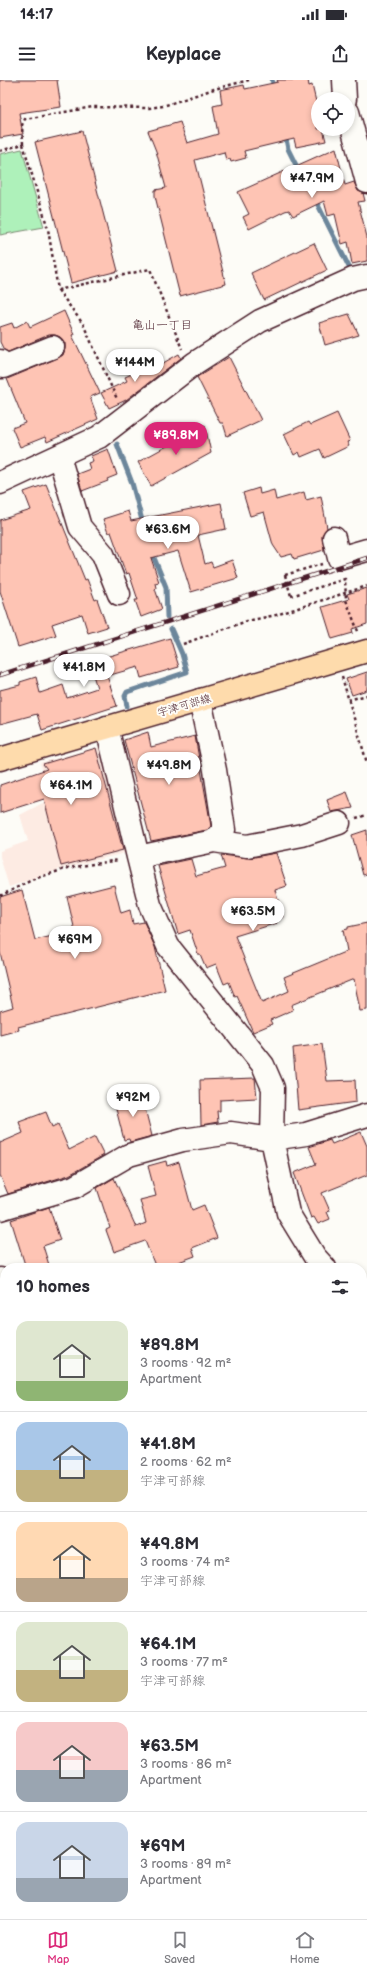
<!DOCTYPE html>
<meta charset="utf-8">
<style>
body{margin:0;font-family:"Balsamiq Sans","Klee One",sans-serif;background:#f7f7f7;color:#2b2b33;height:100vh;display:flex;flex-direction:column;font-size:15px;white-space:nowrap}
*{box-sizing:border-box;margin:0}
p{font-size:13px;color:#7c7c81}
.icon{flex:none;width:22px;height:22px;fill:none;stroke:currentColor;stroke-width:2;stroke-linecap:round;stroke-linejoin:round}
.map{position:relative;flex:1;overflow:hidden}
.sheet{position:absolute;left:0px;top:1183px;width:367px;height:656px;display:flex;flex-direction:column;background:#fff;border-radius:16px 16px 0 0;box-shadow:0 2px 6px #0003}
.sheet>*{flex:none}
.tools{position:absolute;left:311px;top:12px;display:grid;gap:8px}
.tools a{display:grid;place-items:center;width:44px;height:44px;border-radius:50%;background:#fff;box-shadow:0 2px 6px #0003;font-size:20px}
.price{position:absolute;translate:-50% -34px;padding:0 9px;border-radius:14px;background:#fff;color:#222;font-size:13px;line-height:26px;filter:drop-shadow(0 1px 2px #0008)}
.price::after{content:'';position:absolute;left:50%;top:24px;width:12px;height:9px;margin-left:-6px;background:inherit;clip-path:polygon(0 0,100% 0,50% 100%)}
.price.selected{background:#db2777;color:#fff}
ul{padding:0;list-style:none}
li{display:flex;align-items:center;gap:12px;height:100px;padding:0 16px}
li+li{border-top:1px solid #e1e1e2}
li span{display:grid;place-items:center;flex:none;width:112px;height:80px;border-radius:12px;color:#555}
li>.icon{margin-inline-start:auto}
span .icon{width:48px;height:48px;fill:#fffc;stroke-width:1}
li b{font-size:17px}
h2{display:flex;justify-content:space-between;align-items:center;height:48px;padding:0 16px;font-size:17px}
.status{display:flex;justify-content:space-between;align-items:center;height:28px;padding:0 20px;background:#fff;direction:ltr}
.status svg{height:11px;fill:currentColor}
header{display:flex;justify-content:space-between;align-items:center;height:52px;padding:0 16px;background:#fff;font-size:18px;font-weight:600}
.tabs{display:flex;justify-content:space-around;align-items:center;height:56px;border-top:1px solid #e1e1e2;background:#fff;font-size:11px;color:#7c7c81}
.tabs a{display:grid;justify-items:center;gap:2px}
.tabs .selected{color:#db2777}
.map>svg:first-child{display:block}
</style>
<div class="status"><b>14:17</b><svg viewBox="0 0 49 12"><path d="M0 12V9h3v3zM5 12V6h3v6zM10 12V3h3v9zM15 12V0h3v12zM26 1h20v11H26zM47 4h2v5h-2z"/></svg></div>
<header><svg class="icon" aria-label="menu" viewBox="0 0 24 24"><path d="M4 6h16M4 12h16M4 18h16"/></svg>Keyplace<svg class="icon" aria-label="share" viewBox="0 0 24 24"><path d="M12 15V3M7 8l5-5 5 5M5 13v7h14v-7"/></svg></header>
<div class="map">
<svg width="367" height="1839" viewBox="0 0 367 1839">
<rect width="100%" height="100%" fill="#fdfcf7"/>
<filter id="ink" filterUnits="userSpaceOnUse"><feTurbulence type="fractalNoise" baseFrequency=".025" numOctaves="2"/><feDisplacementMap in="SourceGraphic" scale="8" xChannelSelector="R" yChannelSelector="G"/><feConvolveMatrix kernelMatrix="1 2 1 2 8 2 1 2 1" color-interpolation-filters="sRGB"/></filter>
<g filter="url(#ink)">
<path fill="#fdebe3" d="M104,666l21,107 -62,15 -54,19 -9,-30v-6l28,-10 -8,-26 38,-20 -12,-15 -6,-17z"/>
<path fill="#aef1ba" stroke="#7c8872" d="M22,69l22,78 -44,8v-81z"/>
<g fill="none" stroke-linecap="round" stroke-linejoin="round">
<path stroke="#6c869b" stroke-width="5" d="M272,0l3,9
M285,54l3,15 11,22
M315,119l37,74
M117,364l15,39 11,41
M152,473l14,34 1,30
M127,626l-2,-10 2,-4 60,-20 -5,-18 -11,-25"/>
</g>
<path fill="#fec4b4" stroke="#4a1f2b" d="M0,0h57l4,27 -42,6 4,21 -23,4z
M277,0h31l1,6 3,-1 6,25v19h5l3,12 -30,6 -2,-8 -50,12 2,7 -15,4 -1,-3 -4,1 -2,-8 -29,8 31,124 -46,12 -25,-100v-6l11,-2 -10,-37 -8,-20 32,-9 7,21 31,-9 -5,-28 9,-2 -2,-14 24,-5 1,4 33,-7z
M82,51l36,140 -47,12 -36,-141z
M336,68l9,37 9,-3 4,9 5,2 2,8 -7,1 9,35v24l-15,3 -4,-22 -6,2 -7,-30 -7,2 -4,-15 -31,15 -4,-6 -4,1 -36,18 -6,-12 6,-3 -11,-22z
M314,163l13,27 -63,30 -13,-27z
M64,231l10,23 -2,1 28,58 -10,4 8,22 -51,23 -2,-5 -25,10 -8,-19 13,-5 -18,-44 51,-21 5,-3 2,-6v-6l-5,-6 -5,-2h-6l-41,17 -4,-2 -4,-8v-15l12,-4 2,5 13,-7 3,6 2,-1z
M349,234l10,21 -34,10 -6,-22z
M179,274l2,4 -55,42 -17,8 -8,-15 26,-12 -2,-4 22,-10 2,4z
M229,277l32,63 -34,16 -4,-13h-3l-23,-46z
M337,333l13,28 -3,1 2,4 -25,12 -4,-9 -19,8 -2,-5 -5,3 -10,-21 24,-12 2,3z
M205,345l6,28 -60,33 -13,-24z
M108,369l9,26 -10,4 1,2 -26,10 -5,-17 13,-5 -2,-6 5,-2 -2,-5z
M46,404l39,96 2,-1 8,21 2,-1 10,28 -19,6 -6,-19 -30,10 4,11 -38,12 -18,-56v-71l31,-10 -7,-18z
M259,408l1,6 14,-4 2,10 28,-8 2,8 15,-4 6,32 -5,7 2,15 -30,9 -2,-5 -11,3 -8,-12 -9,-33 -14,4 -7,-23z
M221,423l5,26 -28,6 7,29 6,-2 2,5 19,-7 6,18 -47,14 -13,-41 -27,7 8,24 -4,1 1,5 -1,1 7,20 -21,8 -6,-17h3l-9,-27 -3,1 -15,-42 -3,1 -5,-14 25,-8 3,10z
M367,508v36l-15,5 1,4 -21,6 -10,-32 27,-8 -2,-5z
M170,558l9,29 -38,11 -3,-11 -31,9 10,30 -75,24 -5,-16 -37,10v-34l20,-5v-3l16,-5 4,16 23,-8 4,13 30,-10 -8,-26z
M367,592v18l-15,5 -6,-16z
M148,652l3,15 44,-11 16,90 -4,4 -56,11 -27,-101z
M96,668l27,102 -62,16 -17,-67 -44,14v-28l47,-16 -4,-5z
M347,712l6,16 -22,4 -4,-12z
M367,750v44l-4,1 -11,-40z
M276,773l11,33 -12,4 8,27 -8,2 2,4 -42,13 27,67 27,-12 -5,-14 63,-26 -4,-21 5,-1v-2l19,-4v87l-7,1 -6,-32 -63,26 2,5 -23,10 2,4 -19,8 -16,-36 -2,1 -6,-15 -5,2 -8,-20 -10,4 -6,-14h-2l-8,-24 -12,4 -20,-68 33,-7 5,17 29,-8 -4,-13 28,3z
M114,805l7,28 9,-3 3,14 11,-2 11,25 10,43 -147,37 1,3 -19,5v-24l13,-4 -13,-55v-55l22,-7 13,50 40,-9 -8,-34z
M322,964l5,37 28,-1 1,22 -58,8 -5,-62z
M255,998l2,20 -37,2v11h-3l1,11 -17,3 -1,-45z
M141,1013l11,43 -22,6 -1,-3 -5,1 -10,-39z
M46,1032l6,15 6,-3 11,26 26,-13 9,18 -35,20 -61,19 -8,-19v-32l23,-10 -4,-11z
M361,1052l6,14v29l-45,18 8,18 -3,1 3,7 -12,5 -4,-7 -3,1 -17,-45 22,-9 -7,-17 21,-7 2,4z
M166,1081l1,5 12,-4 13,48 12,-5 13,33 -25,10 3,8 -33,12h-6l-11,-27 -31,11 -8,-22 4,-2 -13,-40 17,-10 22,49 10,-4 -6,-23 16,-4 -8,-30z
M49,1127l11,33 -17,6 7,22h-24l-15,-48z"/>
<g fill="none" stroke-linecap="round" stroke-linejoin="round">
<g stroke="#4a1f2b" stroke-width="25">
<path id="minor" d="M344,0l1,19
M348,32l19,70
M0,281l3,6 50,-20
M59,376l21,71 23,27 16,40
M0,403l99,-46 96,-74 65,-42 93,-42 14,-3
M334,458l5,20 28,-8
M200,620l15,70 9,60 -10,11 -76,16 12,48 18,41 95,119 10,23 -1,51 16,74 27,44 10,11
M107,647l31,130
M214,761l33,5 55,-11 37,-12
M0,1129l74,-22 55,-32 54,-15 48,-7 41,6 34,-5 61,-19
M0,1199l5,16
M362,1228l5,6
M0,1244l5,-2
M0,1358l5,-2
M362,1547l5,-1
M0,1633l5,-2
M362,1755l5,-2
M0,1823l5,-1
M113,1839l3,-5"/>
</g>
<g stroke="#4a1f2b" stroke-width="25">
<path id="major" d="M0,679l367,-108"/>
</g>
<path stroke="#4a1f2b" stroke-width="2.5" stroke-dasharray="3 3" stroke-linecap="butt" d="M23,64l-1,-19 3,-6 68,-12 56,1 14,-2 51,-17 35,-9
M0,71l23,-7 25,85 10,61 92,-21 32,80
M58,210l25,34 34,75
M285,495l37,-11
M291,516l54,-17 1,21 13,34
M183,564l64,-23 29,-6 91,-29
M342,597l25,86
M348,620l19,-5
M356,738l11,-3
M0,816l34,-17 34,-11 51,-8"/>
<use href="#minor" stroke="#fdfcf7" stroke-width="22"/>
<use href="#major" stroke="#fedbac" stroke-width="22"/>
<g stroke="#4a1f2b" stroke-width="4.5">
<path id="rail" d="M0,595l367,-117"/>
</g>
<use href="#rail" stroke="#fdfcf7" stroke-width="3" stroke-dasharray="9" stroke-linecap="butt"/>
<path stroke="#4a1f2b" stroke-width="2.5" stroke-dasharray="3 3" stroke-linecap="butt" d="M285,495l6,21"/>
</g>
</g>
<g text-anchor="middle" stroke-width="4" stroke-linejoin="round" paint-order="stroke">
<g font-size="11" fill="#4a1f2b" stroke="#fdfcf7">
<text transform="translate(184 625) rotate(-16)" y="4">宇津可部線</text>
</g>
<g font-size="12" fill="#4a1f2b" stroke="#fdfcf7">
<text x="162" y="249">亀山一丁目</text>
</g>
</g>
</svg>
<div class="tools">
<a><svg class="icon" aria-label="locate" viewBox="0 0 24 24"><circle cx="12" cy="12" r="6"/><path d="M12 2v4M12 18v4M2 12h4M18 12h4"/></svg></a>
</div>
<b class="price" style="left:312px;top:119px">¥47.9M</b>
<b class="price" style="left:135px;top:303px">¥144M</b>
<b class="price selected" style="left:176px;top:376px">¥89.8M</b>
<b class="price" style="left:168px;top:470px">¥63.6M</b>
<b class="price" style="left:84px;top:608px">¥41.8M</b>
<b class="price" style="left:169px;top:706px">¥49.8M</b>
<b class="price" style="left:71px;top:726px">¥64.1M</b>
<b class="price" style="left:253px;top:852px">¥63.5M</b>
<b class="price" style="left:75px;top:880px">¥69M</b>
<b class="price" style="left:133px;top:1038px">¥92M</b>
<section class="sheet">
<h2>10 homes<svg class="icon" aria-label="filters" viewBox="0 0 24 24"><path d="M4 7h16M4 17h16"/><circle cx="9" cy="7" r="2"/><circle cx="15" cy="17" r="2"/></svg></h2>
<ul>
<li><span style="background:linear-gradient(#dfe7d0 75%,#8fb573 0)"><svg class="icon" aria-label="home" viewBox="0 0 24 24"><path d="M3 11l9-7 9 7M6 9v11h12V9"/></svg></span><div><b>¥89.8M</b><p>3 rooms · 92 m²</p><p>Apartment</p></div></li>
<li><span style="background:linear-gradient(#a9c7e8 60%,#c2b280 0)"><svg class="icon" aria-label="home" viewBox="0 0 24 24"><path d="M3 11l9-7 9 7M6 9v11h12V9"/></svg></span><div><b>¥41.8M</b><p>2 rooms · 62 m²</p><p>宇津可部線</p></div></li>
<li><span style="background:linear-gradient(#ffd9b3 70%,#b9a48a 0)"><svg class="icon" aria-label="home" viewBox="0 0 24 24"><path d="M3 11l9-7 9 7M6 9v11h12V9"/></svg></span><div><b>¥49.8M</b><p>3 rooms · 74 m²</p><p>宇津可部線</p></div></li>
<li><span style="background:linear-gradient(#dfe7d0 60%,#c2b280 0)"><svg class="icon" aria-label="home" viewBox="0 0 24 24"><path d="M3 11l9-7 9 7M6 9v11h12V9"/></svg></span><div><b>¥64.1M</b><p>3 rooms · 77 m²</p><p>宇津可部線</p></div></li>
<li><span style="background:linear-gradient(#f6c9c9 60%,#9aa5b1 0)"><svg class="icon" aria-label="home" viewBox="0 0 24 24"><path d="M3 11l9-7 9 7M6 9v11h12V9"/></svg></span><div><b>¥63.5M</b><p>3 rooms · 86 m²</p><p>Apartment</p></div></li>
<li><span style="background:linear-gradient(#c9d6e8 70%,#9aa5b1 0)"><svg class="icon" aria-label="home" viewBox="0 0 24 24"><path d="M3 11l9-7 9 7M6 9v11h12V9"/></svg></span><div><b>¥69M</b><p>3 rooms · 89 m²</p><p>Apartment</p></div></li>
</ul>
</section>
</div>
<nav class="tabs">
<a class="selected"><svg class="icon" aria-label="map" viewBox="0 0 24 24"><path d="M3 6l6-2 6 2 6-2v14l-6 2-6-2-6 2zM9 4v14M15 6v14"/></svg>Map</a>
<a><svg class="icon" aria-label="saved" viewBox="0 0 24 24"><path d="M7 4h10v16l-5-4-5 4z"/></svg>Saved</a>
<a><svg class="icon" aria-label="home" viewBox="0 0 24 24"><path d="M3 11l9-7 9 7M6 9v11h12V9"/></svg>Home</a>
</nav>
